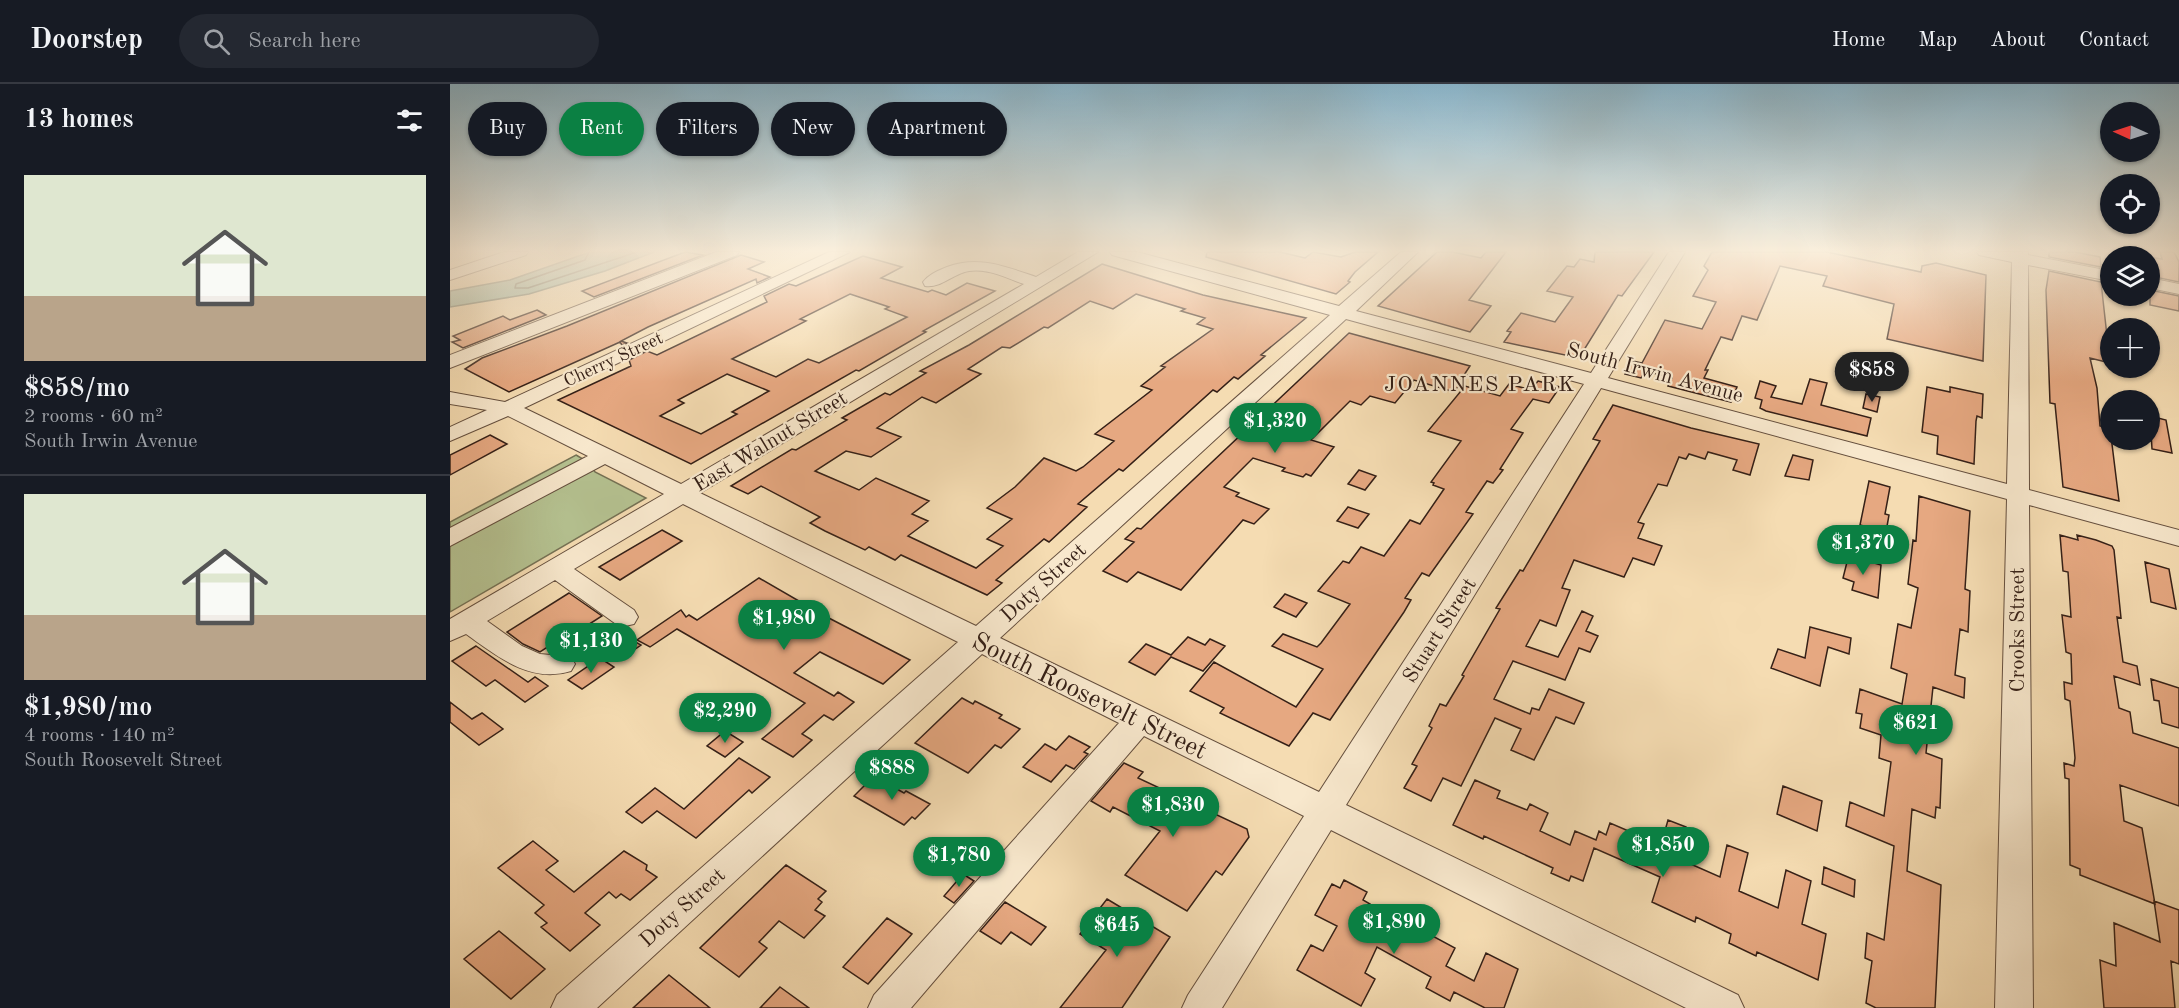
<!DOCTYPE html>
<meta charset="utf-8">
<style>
body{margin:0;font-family:"Old Standard TT",serif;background:#242831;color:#f1f3f6;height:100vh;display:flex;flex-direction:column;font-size:22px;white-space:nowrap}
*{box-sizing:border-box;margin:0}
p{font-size:20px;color:#9ea1a6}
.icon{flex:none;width:33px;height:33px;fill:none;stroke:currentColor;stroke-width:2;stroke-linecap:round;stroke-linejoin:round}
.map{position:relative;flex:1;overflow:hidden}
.drawer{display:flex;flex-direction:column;background:#171b24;width:450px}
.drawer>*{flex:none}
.guide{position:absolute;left:18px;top:18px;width:570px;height:54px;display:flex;gap:12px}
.needle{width:39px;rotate:273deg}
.tools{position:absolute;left:1650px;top:18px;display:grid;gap:12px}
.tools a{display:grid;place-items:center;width:60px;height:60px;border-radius:50%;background:#171b24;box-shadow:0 2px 4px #0004;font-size:30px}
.price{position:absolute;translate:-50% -51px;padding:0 14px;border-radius:21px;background:#0b8043;color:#fff;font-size:20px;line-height:39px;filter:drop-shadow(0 2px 3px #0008)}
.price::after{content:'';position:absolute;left:50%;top:36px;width:18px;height:14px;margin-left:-9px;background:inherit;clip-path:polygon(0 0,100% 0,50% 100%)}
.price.selected{background:#222;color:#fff}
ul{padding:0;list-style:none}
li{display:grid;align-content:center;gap:12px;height:318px;padding:0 24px}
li+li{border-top:2px solid #363941}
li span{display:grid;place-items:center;height:186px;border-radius:0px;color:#555}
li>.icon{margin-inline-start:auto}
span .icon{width:108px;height:108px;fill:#fffc;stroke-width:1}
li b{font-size:26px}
h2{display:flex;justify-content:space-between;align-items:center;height:72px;padding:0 24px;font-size:26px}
.chip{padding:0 21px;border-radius:27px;background:#171b24;box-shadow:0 2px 4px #0004;font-size:21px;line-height:54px}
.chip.selected{background:#0b8043;color:#fff}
header{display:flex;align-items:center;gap:36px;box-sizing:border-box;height:84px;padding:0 30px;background:#171b24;border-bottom:2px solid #363941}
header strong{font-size:28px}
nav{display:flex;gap:33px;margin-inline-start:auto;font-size:21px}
.search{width:420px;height:54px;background:#242831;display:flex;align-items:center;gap:15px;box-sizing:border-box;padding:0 21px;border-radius:33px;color:#9ea1a6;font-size:22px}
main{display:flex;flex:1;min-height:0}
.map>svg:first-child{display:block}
</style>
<header>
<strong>Doorstep</strong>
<div class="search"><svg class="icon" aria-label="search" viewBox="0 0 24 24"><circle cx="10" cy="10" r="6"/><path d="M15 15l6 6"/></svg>Search here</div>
<nav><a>Home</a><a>Map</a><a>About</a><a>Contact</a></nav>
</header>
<main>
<section class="drawer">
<h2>13 homes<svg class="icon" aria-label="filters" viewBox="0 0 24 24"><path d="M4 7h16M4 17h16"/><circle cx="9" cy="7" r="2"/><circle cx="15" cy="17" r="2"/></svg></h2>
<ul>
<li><span style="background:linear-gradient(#dfe7d0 65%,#b9a48a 0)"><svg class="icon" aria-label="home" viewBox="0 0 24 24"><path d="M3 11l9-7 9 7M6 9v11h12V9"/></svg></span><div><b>$858/mo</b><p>2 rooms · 60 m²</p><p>South Irwin Avenue</p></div></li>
<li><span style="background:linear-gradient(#dfe7d0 65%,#b9a48a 0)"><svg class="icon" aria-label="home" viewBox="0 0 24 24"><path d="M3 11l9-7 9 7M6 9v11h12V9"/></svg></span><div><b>$1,980/mo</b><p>4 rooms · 140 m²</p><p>South Roosevelt Street</p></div></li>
</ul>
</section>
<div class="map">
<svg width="1729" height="924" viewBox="0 0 1729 924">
<rect width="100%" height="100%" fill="#f5dcb2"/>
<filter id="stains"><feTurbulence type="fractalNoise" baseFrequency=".00333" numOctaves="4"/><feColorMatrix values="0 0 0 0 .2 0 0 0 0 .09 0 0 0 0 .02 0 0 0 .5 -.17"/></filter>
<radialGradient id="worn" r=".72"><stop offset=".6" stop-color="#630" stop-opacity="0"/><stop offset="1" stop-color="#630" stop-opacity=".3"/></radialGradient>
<path fill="#b5c291" stroke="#757154" stroke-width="1.5" d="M126,371l12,7 7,10 51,26 -196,114v-90z"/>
<path fill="#9dbca7" stroke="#737e6d" stroke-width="1.5" d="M140,168h64l-49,19 -76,23 -79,13v-16l60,-11z"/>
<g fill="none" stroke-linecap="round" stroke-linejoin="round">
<path stroke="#696e5f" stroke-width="1.5" d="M139,168l-4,8 -69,24 -1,4h13l109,-36"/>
</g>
<path fill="#e6a881" stroke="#352017" stroke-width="1.5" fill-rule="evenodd" d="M235,168l18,3 -109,42 -12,-6z
M757,168h73l25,6 8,-6 28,5 14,-5h23l-23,20 -7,9 2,1 -14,12 -130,-37z
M987,168h16l28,6 5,-6h20l-37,48 22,6 -21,26 -92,-26z
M1145,168h59l-32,44 -4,-1 -39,63 -75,-16 7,-10 -4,-1 14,-18 34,9 18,-25 -26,-6 20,-25 7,1 6,-8 14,3z
M1262,168h115l94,20 1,-6 14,-3 50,12 -3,86 -96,-22 7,-35 -71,-18 4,-10 -47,-10 -23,54 -15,-4 -10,24 -11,-3 -16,33h3l-4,8 33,9 -6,15 -63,-16 4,-8 -27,-7 -4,7 -16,-4 8,-13 9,2 23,-43 37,9 14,-27 -23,-6 15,-26 -4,-4z
M1599,168h26l25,5 1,10 -52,-10z
M1710,168h14l5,10v20l-29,-6v-19l12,2z
M291,171l23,7 -16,7 22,8 -13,6 -1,-4 -108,48 -27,14 6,2 -5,2 -2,-3 -111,50 -44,-23 17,-11 85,-32z
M413,172l39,11 -21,11 47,14 4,-2 14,5 21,-12 28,8 -72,40 3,1 -67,39 -3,-1 -165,94 -133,-64 73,-34 -2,-6 18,-9 10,4 110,-53 -3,-6 25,-12 7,2zM400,210l39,13 -4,2 22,8 -88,46 -11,-4 -32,18 -44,-18 74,-38 -6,-2zM277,290l42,17 -37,21 5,2 -36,20 -41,-18 24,-13 -6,-3z
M652,180l101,31 103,23 -45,37 4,1 -27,23 -4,-2 -17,15 -4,-2 -90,81 -4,-2 -41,35 9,3 -38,35 -5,-3 -48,41 6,3 -15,12 -86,-40 -6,5 -26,-13 -4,3 -40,-19 -15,-8 10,-6 -59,-31 -13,8 -17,-8 61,-37 4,1 51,-30 -5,-2 43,-25 5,2 36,-22 -6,-2 49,-26zM686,210l49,15 -4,2 24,7 -8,6 16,5 -52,37 4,1 -24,19 11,4 -57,44 19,7 -31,26 -7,4 -32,-13 -29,29 -28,21 25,11 -25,20 16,7 -27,22 -68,-32 20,-15 -16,-7 17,-13 -53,-23 -17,12 -44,-19 31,-20 25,6 30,-20 -24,-9 45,-31 14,6 45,-29 -13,-5 34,-22 8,1 34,-21 4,1 42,-27 23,8z
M1599,187l52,11 9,81 -20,-5 7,30 3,38 10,2 9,73 -56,-14 -8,-83 -5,-1 -4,-113z
M1700,206l29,6v15l-29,-6z
M87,226l9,5 -83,33 -11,-6 8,-2 -7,-4 50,-20 7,4z
M899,249l121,33 -6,9h3l-13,17 -40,-12 -19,23 -25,-7 -9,9 -11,-4 -39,39 23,7 -23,29 -5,-2 -3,3 -21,-6 3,-3 -32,-10 -29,29 15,6 -3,3 33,13 -15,15 -11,-4 -62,70 -43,-18 -11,10 -24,-11 31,-29 -9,-3 12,-11 4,1z
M1360,295l17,4 -6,22 50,13 -4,18 -101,-25 -6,-3 2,-8 -7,-2 5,-17 16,5 -5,11 31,7z
M1088,297l22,6 -11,16 -16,-4 -22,30 12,4 -23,36 3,1 -10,13 -6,-2 -21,31 7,2 -44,62 -7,-3 -17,25 6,2 -7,12 -74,108 -17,-7 -24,33 -69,-33 4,-5 -34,-17 24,-29 82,45 27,-38 -51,-23 11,-12 34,13 4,-4 29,-39 -32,-13 25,-30 6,2 12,-16 23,9 26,-36 10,4 24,-35 -11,-4 1,-2 -3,-1 30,-41 -33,-10 37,-45 35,10 9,-12 22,6z
M1477,303l23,5v-5l33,7 -1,24 -5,-2 -1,5 -2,43 -37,-10 1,-18 -16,-4z
M1416,310l14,3 -3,15 -14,-4z
M1163,321l78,23 68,16 -9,31 -17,-5 4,-10 -29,-8 -3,7 -16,-5 -3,5 -7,-2 -12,29 -9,-2 -20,38 6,2 -6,14 24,8 -8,19 -21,-7 -9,19 -50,-17 -12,28 8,2 -14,36 -16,-6 -14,26 32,11 24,-46 11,5 -7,15 12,5 -8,16 -11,-4 -14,32 -52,-19 -19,38 36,15 2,-6 7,2 10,-21 35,14 -10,21 -18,-7 -22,43 -23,-10 10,-21 -26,-11 -34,68 -18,-8 -12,23 -27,-13 13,-22 -5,-2 20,-36 -3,-2 11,-22 6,2 18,-30 -2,-1 38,-66 -4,-1 24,-38 3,1 67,-113 10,-17 -7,-2z
M1700,332l16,4 6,33 -20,-4z
M40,351l17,9 -57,31v-20z
M1343,371l20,5 -4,20 -24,-4z
M909,386l17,6 -11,14 -17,-6z
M1419,397l21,6 -5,27 4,1 -3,17 -26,-7z
M1469,412l51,15 -5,78 5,2 -2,41 -8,-3 -5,46 10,3 -1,20 -31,-11 -7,66 16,6 -2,49 -4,-1 -1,11 -23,-9 -5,62 34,14 -6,123h-59l-10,-5 6,-42 -7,-3 2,-25 17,7 10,-94 -48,-20 4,-24 34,14 7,-54 -12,-4 2,-23 -21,-7 2,-14 -6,-1 4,-24 42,15 5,-30 -16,-6 7,-44 13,4 7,-40 -10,-4 5,-44 3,1z
M898,423l21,7 -11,14 -21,-7z
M212,446l20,11 -62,39 -21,-13z
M1610,451l18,5 -1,-5 19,5 16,6 2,4 7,68 -4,-1 6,45 14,4 3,19 -26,-9 5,32 11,4 3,21 46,15v58l-59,-21 4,36 18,7 13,76 -75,-29v-6l-10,-4 -1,-86 -4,-1 -1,-15 10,3 1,-8 -5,-57 -5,-2 -1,-17 8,2 -1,-30 -5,-2 -4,-37 9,2 -3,-45 -5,-1z
M1401,472l30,9 -3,33 -26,-8 2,-8 -11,-4 5,-20z
M1695,478l24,7 7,40 -25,-7z
M309,494l64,37 87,45 -27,24 -63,-32 -26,21 40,23 4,-4 16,10 -21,18 -9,-5 -22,19 10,6 -19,17 -31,-18 43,-36 -128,-74 -27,18 -13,-7 44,-30 5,7 3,-2 8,5z
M119,509l33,23 -22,14 -3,-2 -37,24 -17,-8 -16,-12z
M835,510l22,9 -11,14 -22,-10z
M1360,543l41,11 -2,16 -21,-7 -8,39 -49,-18 7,-19 27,9z
M173,551l18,10 -19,13 -18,-11z
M738,553l17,8 5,-6 15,7 -22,25 -32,-14 -16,18 -26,-13 17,-18 25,11z
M26,562l52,36 7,-5 13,9 -23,16 -30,-22 -9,6 -34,-25z
M150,574l14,9 -32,22 -14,-9z
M1701,595l28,9v40l-17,-5 -3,-22 -5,-1z
M512,614l11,6 2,-3 27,14 -3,3 21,11 -19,19 -6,-3 -27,28 -53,-30z
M0,618l22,17 10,-6 21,16 -24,16 -29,-23z
M275,647l18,11 -18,15 -18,-11z
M619,652l21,11 -6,5 4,2 -14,15 -8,-4 -15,17 -28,-15 22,-23 11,6z
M289,674l31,19 -18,16 -3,-3 -53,48 -39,-27 -15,12 -16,-11 29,-24 29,21z
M674,679l19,9 -5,6 109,51 2,8 -27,38 -6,-4 -29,40 -62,-36 35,-44 -47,-24 -3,5 -19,-11z
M424,692l30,17 2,-2 24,13 -15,15 -3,-2 -8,8 -50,-29z
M1025,696l25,11 -3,7 30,12 3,-6 18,9 -8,18 30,14 5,-14 21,9 3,-9 7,4 4,-12 51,22 7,-25 18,7 -9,31 43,19 7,-32 21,8 -9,38 39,17 8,-38 25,11 -9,43 24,10 -8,46 -61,-28 -1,4 -27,-13 2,-9 -35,-17 -1,5 -43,-20 8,-25 -66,-29 -11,33 -12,-5 -2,5 -18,-8 2,-5 -69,-32 -1,3 -30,-14z
M1333,702l39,15 -5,30 -40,-17z
M83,757l25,20 -12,9 28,22 50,-41 23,14 -1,5 11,7 -27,23 -9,-6 -5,4 -7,-6 -24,21 15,12 -30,26 -29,-24 6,-4 -12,-10 9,-8 -46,-37z
M336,781l40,26 -8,8 4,3 -7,8 10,6 -21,22 -25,-17 -20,21 8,6 -28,29 -39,-29z
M1374,783l31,13 -1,17 -32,-13z
M513,790l11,7 -20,22 -10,-7z
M894,796l23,12 -4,8 7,4 -2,3 10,5 -7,14 26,14 7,-15 10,6 2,-4 39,21 -9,18 28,15 12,-28 32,16 -14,39h-19l-31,-16 -4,9 -24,-13 5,-11 -54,-30 -12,26 10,6 -14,27 -64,-36 14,-25 12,6 14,-25 -22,-11 17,-31 8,4z
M657,815l63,38 -48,71h-62l46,-58 -26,-16z
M1704,817l25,9v54l-8,-3 4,47h-71l-4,-48 16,6 -2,-43 46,19z
M555,818l41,25 -15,18 -20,-13 -10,12 -21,-13z
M437,834l25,16 -44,50 -25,-17z
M49,847l46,38 -34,30 -47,-40z
M219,891l41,33h-77z
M330,903l29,21h-49z"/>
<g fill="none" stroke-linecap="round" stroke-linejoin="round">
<g stroke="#654f3e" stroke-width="2">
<path id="minor" d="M54,168h24l-2,3 -76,25v-10z
M266,168h23l-2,3 -287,113v-13z
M379,168h21l-326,156 157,76 343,-200c-18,-6 -36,-16 -55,-13 -15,2 -29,18 -44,15l-2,-4c5,-7 16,-12 24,-15 32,-12 59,0 89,10l42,-25h20l-398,241 276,133 354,-311 -218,-60 -2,-3h27l202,54 62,-54h17l-62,59 235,62 78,-121h16l-77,126 399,106 5,-222 -33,-7 -2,-3h51v3l82,16v10l-82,-16 1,225 150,40v16l-150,-41 4,503h-38l12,-509 -406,-111 -255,417 392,190 6,13h-58l-355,-178 -109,178h-40l6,-13 116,-179 -160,-80 -233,272h-43l6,-13 245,-272 -137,-69 -385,354h-46l6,-13 401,-353 -275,-138 -109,65 60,41 4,7 -4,7 -9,2 -9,-2 -61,-44 -68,41 35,25 18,8 31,3 4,7 -4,7c-41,13 -74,-15 -105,-37l-16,7v-22l214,-125 -59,-30 -155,82v-18l138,-72 -80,-40 -58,25v-14l37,-17 -37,-6v-12l55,10zM896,235l238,65 -265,408 -319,-154z
M1700,194l29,6v10l-29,-6z"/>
</g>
<use href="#minor" fill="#f8e8cd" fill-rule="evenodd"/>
</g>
<linearGradient id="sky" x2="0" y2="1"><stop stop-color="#8ab7ce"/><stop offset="0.56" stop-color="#faefdc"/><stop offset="1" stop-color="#faefdc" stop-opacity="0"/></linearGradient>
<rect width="1729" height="298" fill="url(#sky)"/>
<g text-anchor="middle" stroke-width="4.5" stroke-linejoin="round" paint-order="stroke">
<g font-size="18" fill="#352017" stroke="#f8e8cd">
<text transform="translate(163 275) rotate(-25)" y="6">Cherry Street</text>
</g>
<g font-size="21" fill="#352017" stroke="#f8e8cd">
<text transform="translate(1205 288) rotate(15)" y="7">South Irwin Avenue</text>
<text transform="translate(320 357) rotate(-31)" y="7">East Walnut Street</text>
<text transform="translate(593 498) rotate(-42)" y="7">Doty Street</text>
<text transform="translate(989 546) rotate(-58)" y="7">Stuart Street</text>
<text transform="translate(1567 546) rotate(-90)" y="7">Crooks Street</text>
<text transform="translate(232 823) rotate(-42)" y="7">Doty Street</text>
</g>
<g font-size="22" letter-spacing="1.5" fill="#352017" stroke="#f8e8cd">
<text x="1030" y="307">JOANNES PARK</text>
</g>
<g font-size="26" fill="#352017" stroke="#f8e8cd">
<text transform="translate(640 611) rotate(26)" y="9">South Roosevelt Street</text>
</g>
</g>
<rect width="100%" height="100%" filter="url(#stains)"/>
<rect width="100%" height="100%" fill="url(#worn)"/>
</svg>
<div class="tools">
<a><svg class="needle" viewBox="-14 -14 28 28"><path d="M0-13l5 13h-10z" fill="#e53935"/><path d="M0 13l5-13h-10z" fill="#9ea1a6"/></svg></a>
<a><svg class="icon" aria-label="locate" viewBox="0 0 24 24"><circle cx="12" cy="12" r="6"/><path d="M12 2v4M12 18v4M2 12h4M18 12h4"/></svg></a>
<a><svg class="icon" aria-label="layers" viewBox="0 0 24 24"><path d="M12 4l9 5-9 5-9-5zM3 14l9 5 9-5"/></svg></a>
<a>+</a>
<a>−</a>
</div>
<b class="price selected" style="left:1422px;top:319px">$858</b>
<b class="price" style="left:825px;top:370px">$1,320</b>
<b class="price" style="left:1413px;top:492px">$1,370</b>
<b class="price" style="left:334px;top:567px">$1,980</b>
<b class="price" style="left:141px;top:590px">$1,130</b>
<b class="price" style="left:275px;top:660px">$2,290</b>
<b class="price" style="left:1466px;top:672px">$621</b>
<b class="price" style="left:442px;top:717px">$888</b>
<b class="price" style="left:723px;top:754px">$1,830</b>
<b class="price" style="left:1213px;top:794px">$1,850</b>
<b class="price" style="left:509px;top:804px">$1,780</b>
<b class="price" style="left:944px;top:871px">$1,890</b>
<b class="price" style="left:667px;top:874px">$645</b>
<div class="guide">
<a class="chip">Buy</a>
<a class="chip selected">Rent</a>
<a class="chip">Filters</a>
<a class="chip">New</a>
<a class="chip">Apartment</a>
</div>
</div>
</main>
